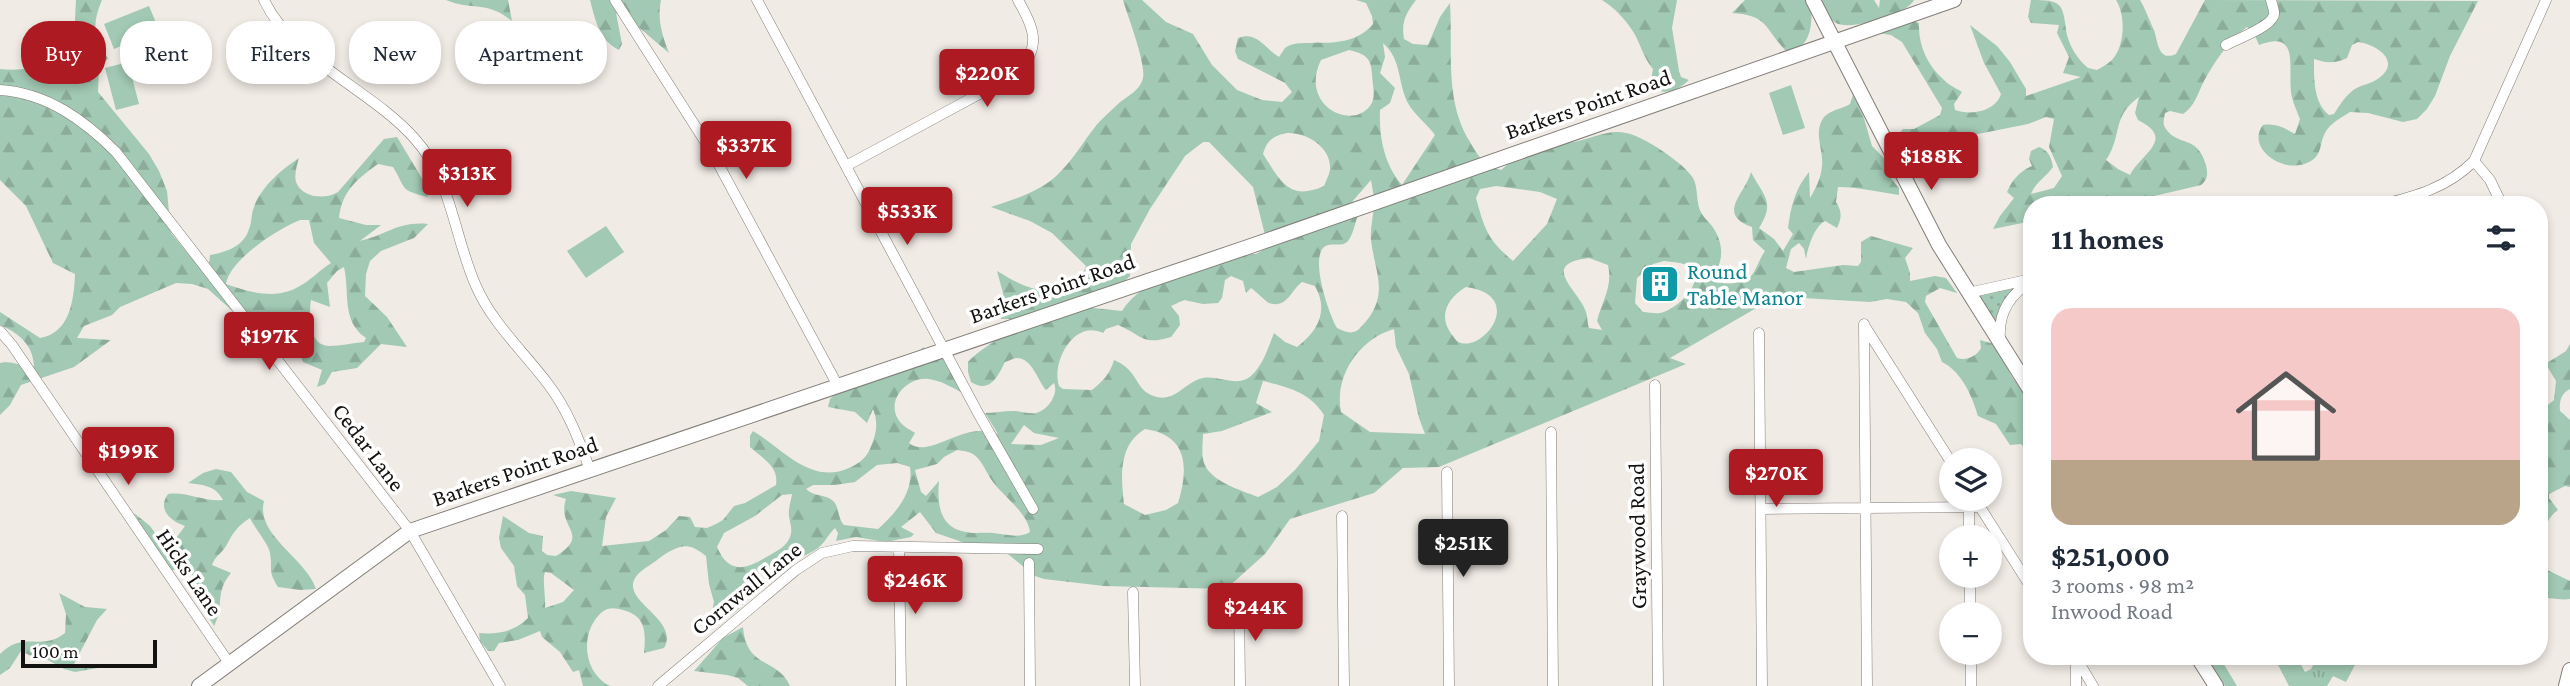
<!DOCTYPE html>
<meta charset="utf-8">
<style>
body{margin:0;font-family:"Crimson Pro",serif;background:#f2f2f3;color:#1f2937;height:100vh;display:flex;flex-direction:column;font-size:26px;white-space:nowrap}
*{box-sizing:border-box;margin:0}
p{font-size:23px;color:#747a83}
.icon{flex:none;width:38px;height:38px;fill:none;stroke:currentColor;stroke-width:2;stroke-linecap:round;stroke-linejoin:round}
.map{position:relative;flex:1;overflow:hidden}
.panel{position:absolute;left:2023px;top:196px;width:525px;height:469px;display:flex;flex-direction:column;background:#fff;border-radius:28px;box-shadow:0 4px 10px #0003}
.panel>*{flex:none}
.top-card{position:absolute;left:21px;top:21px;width:665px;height:63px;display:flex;gap:14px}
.fabs{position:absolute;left:1939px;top:448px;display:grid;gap:14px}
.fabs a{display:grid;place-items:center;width:63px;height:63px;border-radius:50%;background:#fff;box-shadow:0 4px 10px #0003;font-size:35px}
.scale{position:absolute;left:21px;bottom:18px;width:136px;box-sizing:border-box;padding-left:7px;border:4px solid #141210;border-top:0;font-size:19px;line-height:24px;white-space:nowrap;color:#141210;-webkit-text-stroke:5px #fff;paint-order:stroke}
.price{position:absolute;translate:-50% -60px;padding:0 16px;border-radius:7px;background:#ad1a22;color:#fff;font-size:23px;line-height:46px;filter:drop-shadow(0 2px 4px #0008)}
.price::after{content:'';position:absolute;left:50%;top:42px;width:21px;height:16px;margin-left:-10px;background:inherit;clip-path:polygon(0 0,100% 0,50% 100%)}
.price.current{background:#222;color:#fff}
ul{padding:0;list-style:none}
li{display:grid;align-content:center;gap:14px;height:371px;padding:0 28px}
li span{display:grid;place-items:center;height:217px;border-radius:21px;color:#555}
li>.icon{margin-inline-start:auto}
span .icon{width:126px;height:126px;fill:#fffc;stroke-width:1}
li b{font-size:30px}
h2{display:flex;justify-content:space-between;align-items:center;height:84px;padding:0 28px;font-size:30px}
.chip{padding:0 24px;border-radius:28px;background:#fff;box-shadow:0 4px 10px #0003;font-size:24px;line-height:63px}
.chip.current{background:#ad1a22;color:#fff}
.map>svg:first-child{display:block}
</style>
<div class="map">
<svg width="2570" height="686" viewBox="0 0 2570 686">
<defs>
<pattern id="grass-dots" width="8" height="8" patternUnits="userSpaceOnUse" patternTransform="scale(1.75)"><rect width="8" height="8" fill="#a1c9b3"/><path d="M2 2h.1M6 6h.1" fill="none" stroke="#8aac99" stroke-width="1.8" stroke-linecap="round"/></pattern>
<pattern id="forest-firs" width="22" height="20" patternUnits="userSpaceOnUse" patternTransform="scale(1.75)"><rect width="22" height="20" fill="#a1c9b3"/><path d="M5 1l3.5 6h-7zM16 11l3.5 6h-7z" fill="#8aac99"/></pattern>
<pattern id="park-tufts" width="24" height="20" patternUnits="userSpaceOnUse" patternTransform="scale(1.75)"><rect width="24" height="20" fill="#a1c9b3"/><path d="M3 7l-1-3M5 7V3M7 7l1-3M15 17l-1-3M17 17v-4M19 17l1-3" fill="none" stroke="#8aac99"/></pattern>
</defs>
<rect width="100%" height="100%" fill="#f1ebe5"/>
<path fill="url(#grass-dots)" d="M2032,279l-15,13 -18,36 -31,-35z"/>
<path fill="url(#forest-firs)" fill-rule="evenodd" d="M76,0h26c-10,24 -9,36 6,58l-9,11 -1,23 51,62 10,17 8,20 4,42 27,33 10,6 2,-17c17,-3 34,-9 39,-26 3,-7 2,-15 5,-22 7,-20 28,-38 45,-49 -2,7 -5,16 -3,24 6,16 29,18 42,10l46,-53 13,-2 26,43 5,17c-29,-7 -21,-7 -35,-30l-15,-3c-21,15 -36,27 -39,54l27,7h15l-21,16c27,-6 38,-20 68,-17l-14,14 -33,13 -11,10 -4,13 -1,22 22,21 20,30 -26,-3 -24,24 -25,4 -7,12 -8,3 5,-17 -19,-8 -8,-21 -13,-4 -4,10 -8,-2 -62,-56 -16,-5 -16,-1 -56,24 -8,8 -28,11 -7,12 34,2 -37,27 -53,18 -11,20 -10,10v-52c10,-3 23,4 34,3 -1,-21 -15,-33 -34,-41v-13l40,26c30,-5 34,-38 35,-64l-22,-11 -27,-57 -26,-26v-111c26,3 60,-3 71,-30 5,-12 4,-27 5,-39zM300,220h9l5,23 17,20c-11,7 -21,18 -33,24 -22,13 -50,5 -72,-3 4,-25 52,-55 74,-64zM344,267c6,26 -3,54 22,71l-2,4c-12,1 -24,4 -34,4 -23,0 -21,-32 -19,-46l19,7 -3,-24 10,-12z
M446,0h62l4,21c-26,-21 -39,-10 -66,-21z
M590,0h71c-4,19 1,35 8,53l-33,-28 -20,-12 6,31 -3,6c-20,-10 -24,-31 -29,-50z
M1123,0h19l24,22 27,12 19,31 25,25 25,10 20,2 10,-10 -7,-9 -47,-24 -3,-8 3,-13c19,-7 26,10 41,19 2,-3 4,-6 6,-9 16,-13 62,7 88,-24l-1,-8 -6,-13 -10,-3h60c-10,13 -15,22 -12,39l9,5 15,1 12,-28 10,-14c3,47 -6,97 20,139 8,15 15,23 31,28 7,-5 13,-14 20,-18 17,-10 34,-7 53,-10 17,-3 34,-13 52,-9 16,2 59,31 67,45 6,10 2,26 9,36 2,4 7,8 10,12 13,18 12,38 -2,54 13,5 36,6 44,-8 4,-7 6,-14 11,-21l-12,-11 -1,-13c-37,-13 -6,-34 -1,-55 12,24 25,29 8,56l15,11 9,12 10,-17 -5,-6c3,-22 7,-39 21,-56l1,26c6,-10 11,-20 12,-32 2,-16 -10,-35 3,-50 8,-7 17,-7 25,-12l3,-9 10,20 9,31 15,15 2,15 10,12v7c-20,-3 -41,-8 -61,-8l-2,15c6,9 6,16 1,26l-12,-7c-11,6 -17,26 -19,38l-2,-10 -5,-6 -8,6 -5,19 8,4 49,-7 15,1 3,-4v-20l10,-6 42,12 -8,10 5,15v8l25,-5 11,2 11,15 -17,-5 -14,8 -1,6 32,56c9,3 19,-1 24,-10l-1,-8 14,4 18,33 20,28v50l-11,-11 -11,1 -14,-21 -18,-8c-6,-20 -16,-44 -36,-54l-5,-13 -12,-16 -7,-20 -12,-11 -19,-3 -17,3 -67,-4 -45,9 -88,51 16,6 -247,103 -36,1 -29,25 -84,26 -25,35 -39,35 -122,-3 -60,-7 -9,-3 -32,-26 -38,-7 -29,-10 -16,-21 -19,15 13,7 -3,3 -25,5 -30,-5 -20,4 2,-8 -3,-5c-11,11 -9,17 -27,26 -17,9 -40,8 -55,23 -7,7 -5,16 -9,25 -5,11 -32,26 -44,31l11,-16 3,-15 -5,-18 -3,-28c-9,-7 -17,-13 -29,-8 -11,4 -18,11 -27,17 -52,31 33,49 14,83l-20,5c2,-21 2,-37 -21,-43 -8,-2 -14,-3 -21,2 -23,20 -19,61 8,74h-27l-4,-16 -6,2 -13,-20 -18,-15 -2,-6 -22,9 -19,3 -5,8h-6l-8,-10 -1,-8c19,2 36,-2 49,-15l-3,-23 -8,-9 -3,-20 -13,-18 -2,-10 4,-22 26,17 14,3 -1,15 5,4 9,1c36,-22 0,-28 10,-57l-13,-4 18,-4 45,7 -10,19 -4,29 47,-5 17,-11 13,-14 11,1 5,10 12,1 9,-4 7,-4 11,-14 11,-3 31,-18c3,-19 -13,-26 -26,-38v-11l3,-5c30,18 58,54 96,37 9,-4 16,-9 20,-17 7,-15 10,-27 4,-42l-6,14 -12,-11 -27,-5 2,-8 9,-9 76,-32 8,-11 5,6 2,10 14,-14 20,45c-10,-6 -24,-14 -36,-15 -20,-2 -42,20 -30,40 4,7 11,10 17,14l-6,10c21,17 56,-24 89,-9l-13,-21c10,0 18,-2 28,-2 8,0 15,3 23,2 12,-3 23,-19 18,-30l-8,7c-8,-9 -14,-32 -29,-32 -4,0 -8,3 -12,4 -7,14 -15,32 -34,20l-3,-10v-10c15,-17 45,-29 54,-43h-21l2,-26 -6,-22c31,19 50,28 84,7l5,-12 -34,-33 -22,-12 -39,-14c17,-6 35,-11 50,-20 23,-12 39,-41 54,-60 4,-6 17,-17 23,-23 9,-8 22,-13 25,-26 3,-15 -15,-61 -20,-78zM1383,43c20,18 14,41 26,62 7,11 19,20 26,30l-33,50c-18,-21 -23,-48 -22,-75l10,-7 5,-15 -15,-15 5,-16zM1349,50c16,4 22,7 23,24 0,10 5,23 -2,32 -19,25 -71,-1 -49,-46zM1287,133c19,-1 45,14 43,37 -1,5 -4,11 -6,16 -35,16 -44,-6 -61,-32 4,-14 10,-18 24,-21zM1203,142h6l44,45 13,52 -1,10 -9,5 -14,-1c-37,12 -99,23 -120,58l-29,-3 3,-12 28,-14 6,-6 1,-32 19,-35 35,-53zM1371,180c1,7 3,15 3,22 0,12 -4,25 -3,38 4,34 20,56 -10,87 -7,8 -14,6 -24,1 -8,-14 -26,-66 -14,-80 7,-8 18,1 25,-7 5,-6 7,-18 10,-26l-20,3zM1496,186l44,6 17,7 -10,25 -34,37c-26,-22 -28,-31 -37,-63l4,-9zM1589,258l19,7c5,22 -6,36 -11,56l5,9 -13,-2c-2,-5 -1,-10 -3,-16 -7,-22 -48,-48 3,-54zM1664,261c7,1 16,1 22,4 25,13 -9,45 -26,48 -5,1 -12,-1 -17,-1l-8,-9 2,-25 16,-14zM1231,276l12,5 3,12 5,-5c6,4 15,14 18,15 18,6 22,-13 33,-21l13,4c14,25 3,45 -18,61l-12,-5 -11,-9c-6,15 -11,32 -23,43 -14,12 -32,-1 -48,2 -20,4 -29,29 -54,16 -10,-5 -13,-18 -21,-25 -4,-4 -9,-7 -14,-9 -4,14 -11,21 -22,30l-29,-1 -4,-3c-8,-24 15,-67 44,-53l3,-4 12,-4c24,10 24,21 53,12l9,-12 -1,-9 -8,-10 13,-6 19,4 15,-1 4,-5 3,-18zM1466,287c59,8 20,63 -5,56 -4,-1 -6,-4 -8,-7 -16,-19 -6,-38 13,-49zM1394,329l2,18 13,27 10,44 6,16 -55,-2 -29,-20c-7,-36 18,-73 53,-83zM1263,381c24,6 47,11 61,34l-5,26 -24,29 -18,17 -19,10c-17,-7 -47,-15 -54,-34 -3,-9 -1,-20 -1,-29l19,-3 50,-19 -16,-9zM1024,425l10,8 25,5 -18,7 -30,-1zM1145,429c43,6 44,39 33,74l-12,7 -21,5 -21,-11c-3,-27 -6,-59 21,-75zM957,450c6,1 11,1 16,4 10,7 13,19 20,28 11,15 35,31 37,50 -11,7 -25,2 -37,1 -9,-1 -19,1 -27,-1 -27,-4 -29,-29 -27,-51l-13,15 -5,-4 -6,-22 22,-6 7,-7zM897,463l13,4c4,25 -14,46 -32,62l-34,-4c-7,-7 -4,-19 -12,-25 -7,-6 -18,-3 -26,-11l7,-4h22l20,-3 22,-17zM792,494c-1,7 -4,15 -3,22 1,8 4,13 1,21 -4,10 -12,13 -20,18 -22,13 -40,22 -53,-8l7,-14 31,-17 27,-21zM545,572l6,1 23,17 -11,12 -18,6c1,-10 -3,-29 0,-36z
M1602,0h75l-5,28 7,43 2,6 8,3c-12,11 -25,17 -39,6l3,-17c-10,-12 -12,-24 -19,-36 -8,-13 -19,-25 -32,-33z
M1745,0h64c6,18 2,54 -24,50 -21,-23 -18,-35 -53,-37z
M1820,0h54l5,8 1,-8h34c-7,15 -64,31 -78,23 -9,-5 -12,-14 -16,-23z
M2031,0c29,0 32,2 35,30 2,14 11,29 22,38l9,2c5,-3 11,-6 15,-10 13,-14 14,-44 4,-60h24c4,6 10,22 14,30 4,12 4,32 22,24l29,-54 273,1 -28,55 -15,40 -8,13 -10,10 -14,3 -35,-9 -18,-1c-8,5 -21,12 -25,21 -6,11 -2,20 -14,28 -26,16 -66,-13 -48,-36 13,-2 22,3 32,9l5,-15c-3,-8 -8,-18 -9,-27 -3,-25 9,-63 -32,-47l-4,-9 -8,-9c-18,13 -32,34 -43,54 -6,12 -9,25 -21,33l-13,-3 -5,2c-1,6 -3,11 1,16 12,18 31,5 40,36 2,9 2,14 -5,20l-85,20h-84v16l-39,8 7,-13 14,-18 -7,-6c5,-12 13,-21 25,-26l-3,-7 2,-8 8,-4c10,4 12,10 14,20 -7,10 -18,16 -22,27l23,-6 8,-12 -13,-29 5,-28 -8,-2 -18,7 -70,14 -39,22 -5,8 1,12 -19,-29 -2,-11 9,-11h11l26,-14 2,-7 -40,-66 -11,-7 -12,-2 33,-12 7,2c-1,21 8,42 24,56 5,6 13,9 19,13l-8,12 1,6c16,6 41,1 46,-16l-17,-31 -14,-38 27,21 13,16 16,27v7l55,-19 -18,-4 6,-16 -12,-24 2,-8 -28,-2 -3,-6zM2358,42c21,3 45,21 18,38 -8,5 -18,5 -25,12 -7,6 -12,14 -17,22l-5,1c-16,-13 -15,-37 -15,-56 13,4 20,5 33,-1l5,-13zM2139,97l-4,16 3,7c38,19 4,33 -8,55l-12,-6 -12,-9c17,-25 5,-43 33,-63z
M2570,344v45c-9,4 -11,13 -10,22l10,9v67l-5,-1 -16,8v4l9,12c-12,9 -12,16 -13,30l-6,1v-124l4,-8 11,-9 2,-19 -9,-15v-3l19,-12z
M216,469l15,3 16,20 17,9c-9,34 42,57 52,88l-16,1 -22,-3c-11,-18 -5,-16 -8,-34 -1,-8 -16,-26 -20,-35 -13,8 -17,15 -24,28 -4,7 -11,10 -14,19l19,8c-17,20 -6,32 -17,53l-13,-22 -3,-18 -5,-7 -2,-9h-20l-19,-25 -18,-32 16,13 11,15h13l11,-15c-15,-5 -28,-17 -17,-32 19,-3 35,8 55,6 -8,-15 -20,-15 -35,-17l15,-10z
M2539,566l31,15v18c-11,2 -21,-3 -31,0z
M59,593l26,14 22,2 -10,11 -23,44 24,4 -23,4 -11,-3 -21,-12h-10l-12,-6 -11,17 -10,7v-21c24,-24 41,-2 65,-21l1,-19z
M743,627c3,42 35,31 47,59h-42l-10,-8 -11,-3 -33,-4 29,-33z
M2205,656h14l18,30h-12z"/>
<path fill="url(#park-tufts)" d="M2285,656h11l9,16 6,-3 6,-11 10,5 3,-7h18l9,5 -11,21 -13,-6 -6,10h-38l-13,-25z"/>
<path fill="#a1c9b3" d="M149,6l10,24 -45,19 -10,-25z
M128,62l11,42 -23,6 -11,-42z
M1791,85l14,43 -22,7 -14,-42z
M606,226l18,26 -38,26 -19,-27z"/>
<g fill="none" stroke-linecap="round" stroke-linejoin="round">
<g stroke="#827d77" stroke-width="11">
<path id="street" d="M264,0c29,61 107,89 151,139 37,41 39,98 61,147 16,37 48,66 72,98 20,26 31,56 42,86
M615,0l98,154 125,232
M757,0l221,413 55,96
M2226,45c11,-6 42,-17 47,-28 3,-4 -1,-12 -2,-17
M0,90c47,3 84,30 116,62l294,379 90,155
M2474,161l16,19 12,25
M846,166l172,-93c24,-28 16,-44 0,-73
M2380,205c36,-9 67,-17 94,-44l72,-161
M1968,293l63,-14
M1864,324l3,362
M1864,325l87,137
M0,331l12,14 217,318
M1759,333l3,353
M2000,339c-2,-26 10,-45 32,-58
M1655,385l3,301
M1551,432l2,254
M1447,472l2,214
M1975,499l57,90
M1969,507v30
M1761,509l219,-2
M1342,516l2,170
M899,547l2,139
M1029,563l1,123
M1970,576v38
M1133,592l2,94
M1239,600l1,86
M1971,653v33
M2075,656l18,30
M2076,659v27
M658,686l138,-116 26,-17 31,-7 185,3"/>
</g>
<g stroke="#827d77" stroke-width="16">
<path id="secondary" d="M1813,0l126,245 93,148
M2197,656l19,30
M199,686l211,-155 838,-284 706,-247
M2566,686l4,-16"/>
</g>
<use href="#street" stroke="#fff" stroke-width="10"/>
<use href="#secondary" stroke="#fff" stroke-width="14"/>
</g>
<defs>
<g id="building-square" transform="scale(2.0125)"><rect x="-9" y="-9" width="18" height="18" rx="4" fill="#0f9aa8" stroke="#fff"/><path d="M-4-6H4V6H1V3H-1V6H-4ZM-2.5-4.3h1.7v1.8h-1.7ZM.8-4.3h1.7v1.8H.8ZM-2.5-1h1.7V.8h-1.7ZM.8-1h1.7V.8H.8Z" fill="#fff"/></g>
</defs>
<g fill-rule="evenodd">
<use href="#building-square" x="1660" y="284"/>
</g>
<g text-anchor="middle" stroke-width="7" stroke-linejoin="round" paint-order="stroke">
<g font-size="23" fill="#141210" stroke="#fff">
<text transform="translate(1588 104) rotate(-19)" y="8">Barkers Point Road</text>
<text transform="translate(1052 288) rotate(-19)" y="8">Barkers Point Road</text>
<text transform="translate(369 447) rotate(53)" y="8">Cedar Lane</text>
<text transform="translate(515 471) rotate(-19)" y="8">Barkers Point Road</text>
<text transform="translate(1637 536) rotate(-91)" y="8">Graywood Road</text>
<text transform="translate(190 572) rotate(56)" y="8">Hicks Lane</text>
<text transform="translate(746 588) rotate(-39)" y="8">Cornwall Lane</text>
</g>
<g font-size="23" fill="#0d838f" stroke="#fff" text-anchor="start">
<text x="1687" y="279">Round<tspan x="1687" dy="26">Table Manor</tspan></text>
</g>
</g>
</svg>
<div class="fabs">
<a><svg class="icon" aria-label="layers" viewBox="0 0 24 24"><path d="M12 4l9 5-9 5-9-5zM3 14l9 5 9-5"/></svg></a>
<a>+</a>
<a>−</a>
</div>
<div class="scale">100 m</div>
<b class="price" style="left:987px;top:109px">$220K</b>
<b class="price" style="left:746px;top:181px">$337K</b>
<b class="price" style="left:1931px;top:192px">$188K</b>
<b class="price" style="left:467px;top:209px">$313K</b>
<b class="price" style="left:907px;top:247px">$533K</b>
<b class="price" style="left:269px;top:372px">$197K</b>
<b class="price" style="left:128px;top:487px">$199K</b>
<b class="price" style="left:1776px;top:509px">$270K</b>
<b class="price current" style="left:1463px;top:579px">$251K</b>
<b class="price" style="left:915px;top:616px">$246K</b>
<b class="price" style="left:1255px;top:643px">$244K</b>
<div class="top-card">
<a class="chip current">Buy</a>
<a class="chip">Rent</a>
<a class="chip">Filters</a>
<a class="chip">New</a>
<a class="chip">Apartment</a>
</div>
<section class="panel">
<h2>11 homes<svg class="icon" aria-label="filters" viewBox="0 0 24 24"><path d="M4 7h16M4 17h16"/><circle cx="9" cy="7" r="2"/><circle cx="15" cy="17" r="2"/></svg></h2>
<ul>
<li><span style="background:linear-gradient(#f6c9c9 70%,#b9a48a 0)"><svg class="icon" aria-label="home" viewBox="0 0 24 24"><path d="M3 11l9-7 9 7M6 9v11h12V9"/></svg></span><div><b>$251,000</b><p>3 rooms · 98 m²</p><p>Inwood Road</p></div></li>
</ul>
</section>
</div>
